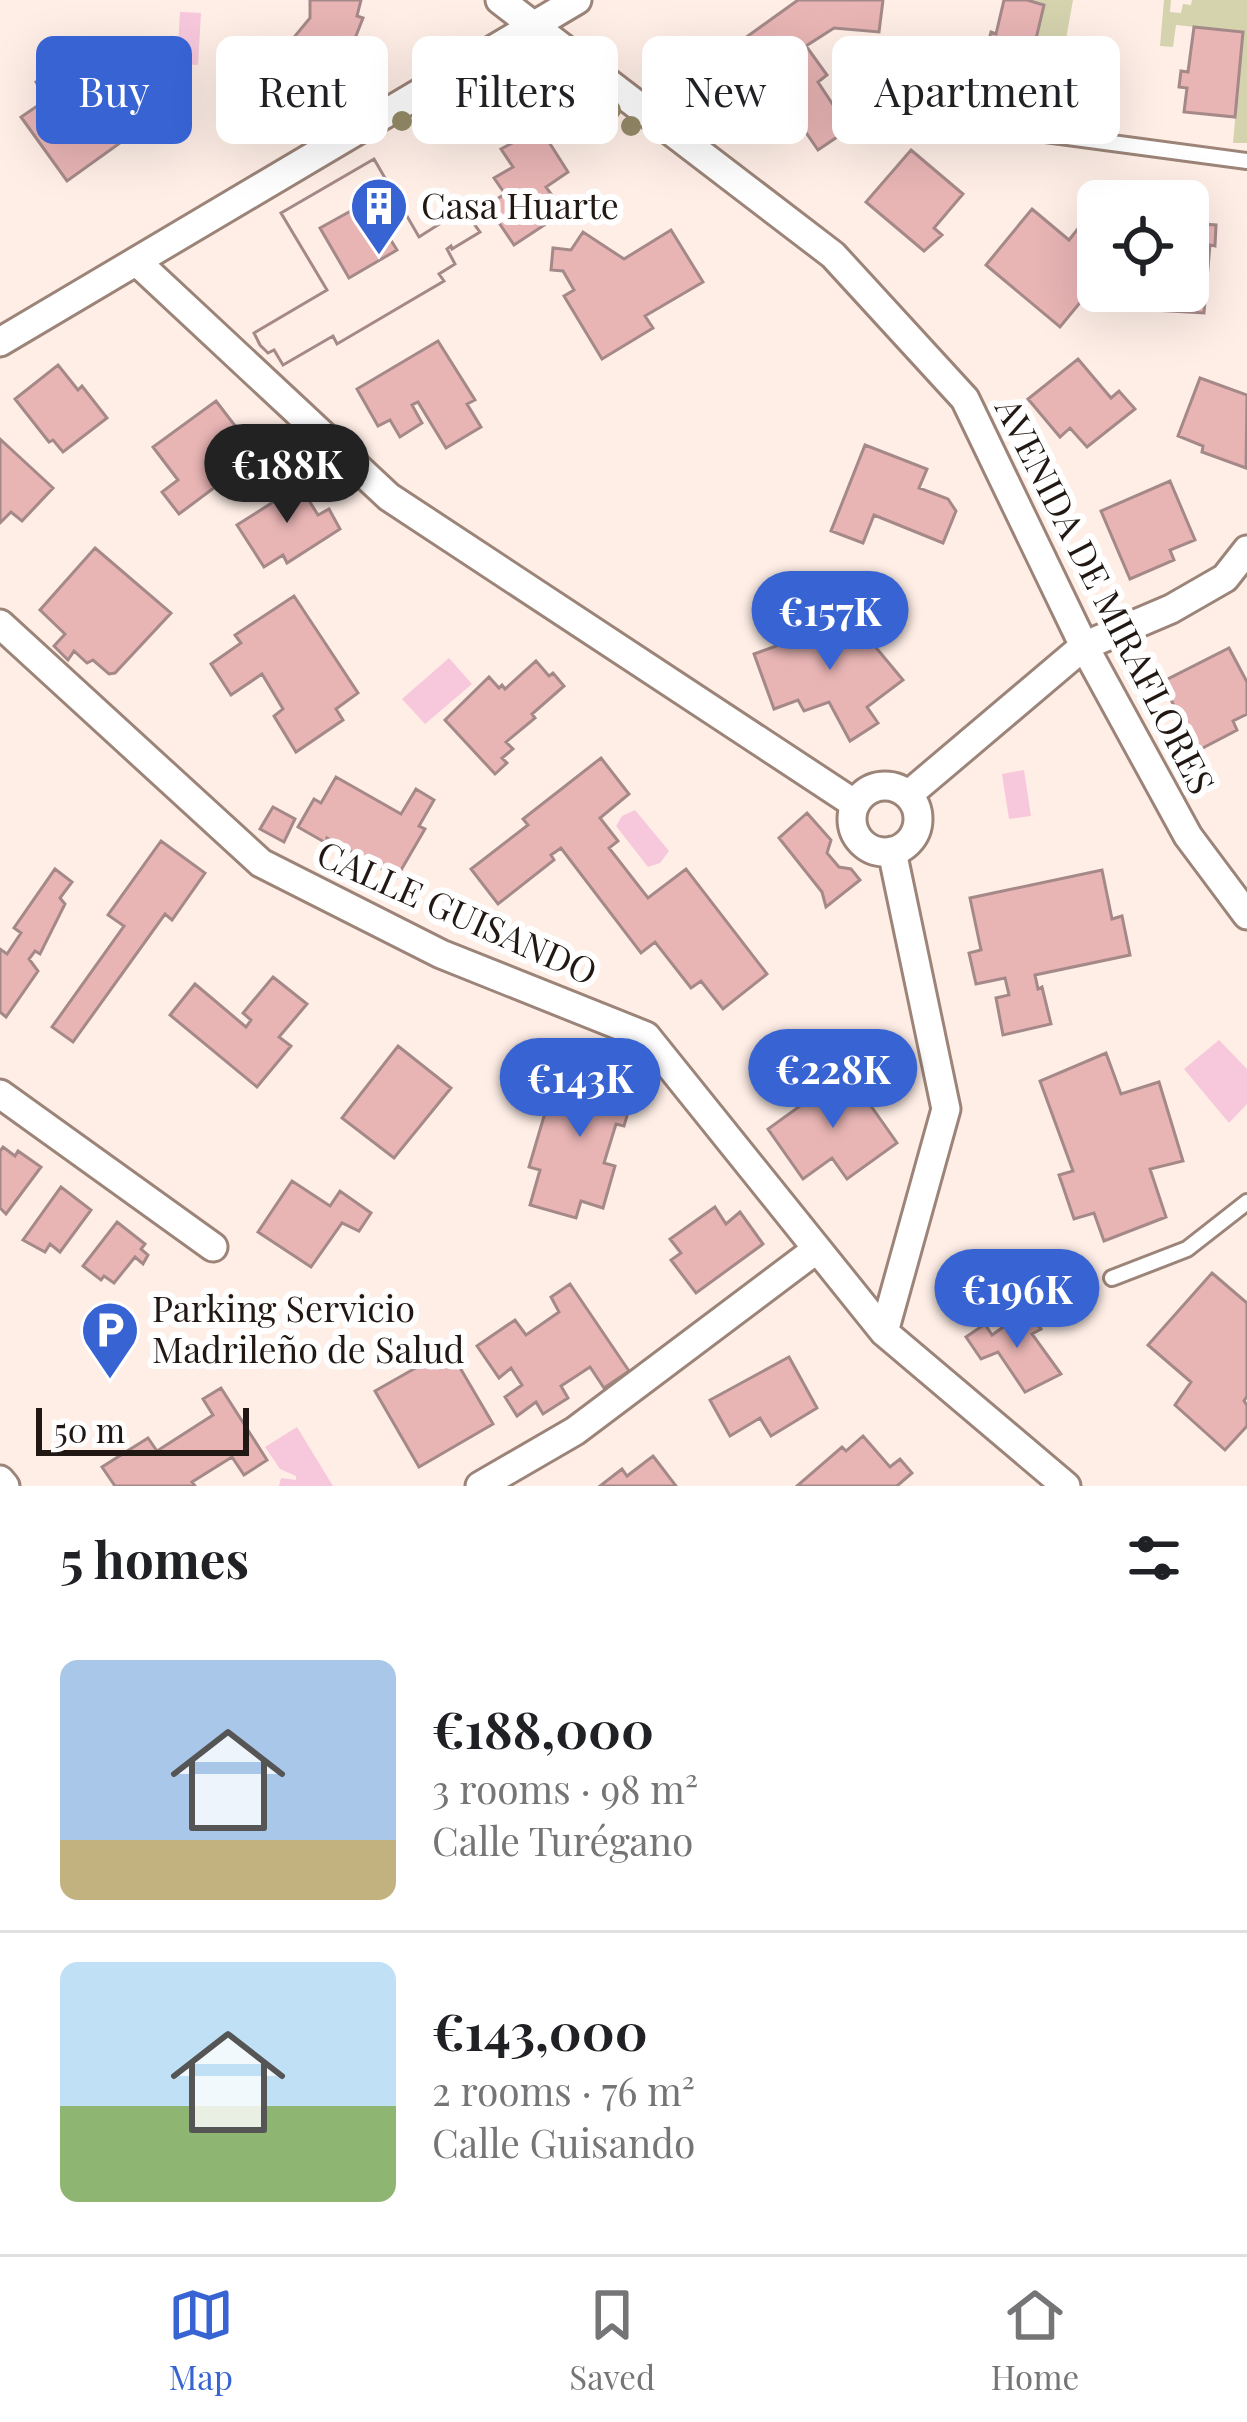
<!DOCTYPE html>
<meta charset="utf-8">
<style>
body{margin:0;font-family:"Playfair Display",serif;background:#f2f2f2;color:#202124;height:100vh;display:flex;flex-direction:column;font-size:45px;white-space:nowrap}
*{box-sizing:border-box;margin:0}
p{font-size:39px;color:#757577}
.icon{flex:none;width:66px;height:66px;fill:none;stroke:currentColor;stroke-width:2;stroke-linecap:round;stroke-linejoin:round}
.map{position:relative;height:1486px;overflow:hidden}
.panel{display:flex;flex-direction:column;background:#fff;flex:1}
.panel>*{flex:none}
.top-card{position:absolute;left:36px;top:36px;width:1176px;height:108px;display:flex;gap:24px}
.tools{position:absolute;left:1077px;top:180px;display:grid;gap:24px}
.tools a{display:grid;place-items:center;width:132px;height:132px;border-radius:18px;background:#fff;box-shadow:0 12px 48px #0002;font-size:60px}
.scale{position:absolute;left:36px;bottom:30px;width:213px;box-sizing:border-box;padding-left:12px;border:6px solid #211814;border-top:0;font-size:33px;line-height:42px;white-space:nowrap;color:#211814;-webkit-text-stroke:9px #fff;paint-order:stroke}
.price{position:absolute;translate:-50% -102px;padding:0 27px;border-radius:42px;background:#3863d3;color:#fff;font-size:39px;line-height:78px;filter:drop-shadow(0 3px 6px #0008)}
.price::after{content:'';position:absolute;left:50%;top:72px;width:36px;height:27px;margin-left:-18px;background:inherit;clip-path:polygon(0 0,100% 0,50% 100%)}
.price.on{background:#222;color:#fff}
ul{padding:0;list-style:none}
li{display:flex;align-items:center;gap:36px;height:300px;padding:0 60px}
li+li{border-top:3px solid #e0e0e0}
li span{display:grid;place-items:center;flex:none;width:336px;height:240px;border-radius:18px;color:#555}
li>.icon{margin-inline-start:auto}
span .icon{width:144px;height:144px;fill:#fffc;stroke-width:1}
li b{font-size:51px}
h2{display:flex;justify-content:space-between;align-items:center;height:144px;padding:0 60px;font-size:51px}
.chip{padding:0 42px;border-radius:18px;background:#fff;box-shadow:0 12px 48px #0002;font-size:42px;line-height:108px}
.chip.on{background:#3863d3;color:#fff}
.menu{display:flex;justify-content:space-around;align-items:center;height:168px;border-top:3px solid #e0e0e0;background:#fff;font-size:33px;color:#757577}
.menu a{display:grid;justify-items:center;gap:6px}
.menu .on{color:#3863d3}
.map>svg:first-child{display:block}
</style>
<div class="map">
<svg width="1247" height="1486" viewBox="0 0 1247 1486">
<rect width="100%" height="100%" fill="#feeee6"/>
<path fill="#d5d2ae" d="M1031,0h42l-19,105 -22,-4 5,-22 -4,-2 8,-32 -6,-2z
M1164,0h7l-1,12 11,1 2,-9 8,1 1,-5h55v143h-14l10,-111 -67,-7 -3,22 -13,-1z"/>
<path fill="#f7c8dc" d="M180,12l21,1 -3,52 -21,-1z
M449,658l23,26 -47,40 -23,-25z
M1024,770l7,46 -22,3 -7,-45z
M635,810l34,41 -9,12 -12,4 -32,-41 6,-10z
M1219,1040l28,29v35l-18,19 -45,-54z
M297,1427l36,59h-54l2,-8 15,2v-4l-16,-7 -15,-22z"/>
<path fill="#e8b4b4" stroke="#a58989" stroke-width="3" fill-rule="evenodd" d="M310,0h51l-4,16 6,2 -11,28 -20,27 19,40 -29,15 -14,-34 -59,20 -12,-59 54,-14 19,-23z
M798,0h85l-4,32 -45,-4 -28,18 21,29 -9,7 31,47 -31,21 -31,-45 -10,5 -29,-40 -29,22 -17,-23z
M1004,0h23l17,5 -9,38 6,1 -8,33 4,1 -7,32 -5,-2v3l-36,-11 4,-13 -15,-4 5,-33 3,1 5,-19 5,2zM1007,38l12,3 -4,17 -12,-2z
M1194,27l49,5 -8,85 -51,-5 3,-24 -8,-1 2,-16 7,1z
M98,39l36,42 -8,7 26,32 -85,61 -46,-64 25,-17 -10,-18z
M540,128l28,44 -22,15 18,25 -50,33 -27,-40 18,-11 -11,-16 19,-11 -12,-18z
M911,150l52,44 -29,34 8,7 -18,16 -58,-49z
M374,159l45,78 44,-28 17,23 -28,17 -1,-3 -4,3 8,15 -16,10 5,7 -107,63 -4,-8 -50,29 -9,-15 -6,3 -8,-8 -6,-12 73,-43 -46,-77zM367,202l30,48 -48,28 -29,-50z
M374,159l45,78 44,-28 17,23 -28,17 -1,-3 -4,3 8,15 -16,10 5,7 -107,63 -4,-8 -50,29 -9,-15 -6,3 -8,-8 -6,-12 73,-43 -46,-77z
M1032,209l37,31 15,-19 14,11v40l-15,17 5,4 -28,34 -74,-62z
M1188,223l28,2 -1,21 -5,-1 -6,68 -50,-3 1,-19h33z
M671,230l32,52 -58,34 8,12 -51,31 -38,-63 10,-6 -11,-19 -12,-1 2,-22 18,2 12,-18 41,27z
M438,341l37,59 -8,4 14,23 -35,21 -28,-46 -6,3 10,18 -22,14 -10,-17 -12,6 -21,-37z
M1078,359l33,39 8,-7 16,18 -48,38 -17,-19 -10,9 -32,-38z
M58,365l20,25 4,-4 25,32 -44,34 -10,-12 -4,2 -34,-43z
M1200,378l47,17 -1,73 -44,-16 1,-6 -25,-10z
M216,401l20,26 -12,10 37,6 1,9 -83,62 -17,-22 16,-12 -25,-33z
M0,439l53,49 -31,33 -11,-9 -11,11z
M865,445l62,24 -8,19 29,11 8,12 -13,32 -69,-28 -11,28 -32,-12z
M295,478l23,37 11,-6 11,20 -53,34 -4,-8 -19,12 -27,-42 41,-26 -5,-6z
M1170,481l25,59 -25,10 4,10 -44,19 -29,-68z
M95,548l76,65 -56,60 -6,1 -16,-14 -6,3 -13,-12 -6,9 -14,-14 11,-12 -25,-24z
M294,596l64,97 -22,16 7,11 -47,32 -22,-36 9,-7 -21,-35 -31,21 -20,-31 30,-21 -6,-8z
M843,608l60,72 -36,27 11,16 -28,18 -21,-39 -25,9 -6,-11 -24,9 -20,-55 53,-19z
M1229,648l18,34v32l-14,7 4,9 -40,21 -35,-69z
M536,661l13,15 4,-3 11,13 -32,28 3,4 -29,24 7,7 -11,9 5,5 -12,11 -50,-54 44,-43 10,11 3,-3 3,4z
M601,758l28,36 -29,24 18,23 -9,7 39,50 38,-29 81,105 -44,35 -22,-28 -10,7 -36,-46 -14,11 -80,-105 -10,7 3,5 -56,44 -27,-35 57,-44 -5,-6z
M336,777l65,37 15,-25 18,11 -15,26 6,3 -28,48 -70,-39 -1,5 -28,-16 16,-28 7,4z
M273,807l22,12 -11,23 -24,-13z
M807,813l24,27 -4,13 12,14 12,2 9,11 -34,27 -4,-15 -43,-54z
M161,841l44,32 -33,47 -7,-6 -92,128 -21,-15 72,-101 -16,-11z
M55,869l17,13 -12,16 5,6 -25,50 -5,-3 -6,8 9,12 -32,46 -6,-5v-63l7,5 14,-21 -7,-5z
M1102,870l10,49 10,-3 8,39 -95,20 3,14 4,-2 9,37 -48,11 -7,-37 13,-3 -4,-17 -29,6 -7,-31 12,-3 -11,-52z
M273,977l34,27 -28,33 12,9 -34,41 -87,-72 25,-31 51,43 5,-7 -8,-7z
M398,1046l53,42 -57,70 -52,-40z
M1106,1053l15,41 38,-12 24,79 -33,8 16,48 -62,24 -10,-28 -20,6 -15,-44 14,-4 -33,-90z
M573,1060l65,19 -14,47 -8,-2 -12,39 11,3 -12,42 -22,-7 -5,17 -46,-13 10,-35 -11,-3 18,-61 11,3z
M847,1072l50,71 -50,36 -15,-21 -29,21 -35,-50z
M3,1147l12,9 3,-5 23,16 -35,47 -6,-6v-57z
M292,1181l38,25 10,-15 31,22 -12,18 -17,-8 -31,44 -53,-35z
M61,1187l30,23 -31,42 -10,-8 -5,8 -22,-12z
M715,1207l11,17 14,-12 23,32 -67,49 -25,-33 10,-7 -11,-14z
M117,1222l28,22 -4,5 7,6 -5,9 -8,-7 -21,26 -10,-7 -3,4 -18,-14z
M1212,1273l35,30v93l-3,5 3,4v21l-22,24 -50,-45 16,-23 -43,-37z
M570,1284l59,87 -25,17 -14,-21 -29,19 7,12 -25,16 -7,-12 -19,14 -12,-19 17,-12 -11,-17 -12,10 -22,-32 38,-26 11,15 33,-23 -8,-15z
M1027,1310l14,19 -9,5 29,40 -36,18 -27,-40 -17,7 -15,-22 19,-13 7,11z
M449,1349l44,75 -74,43 -44,-76z
M789,1357l28,51 -46,28 -11,-18 -30,18 -20,-36z
M221,1388l46,72 -23,15 -12,-18 -40,25 3,4h-80l-13,-19 46,-29 9,13 56,-36 -10,-16z
M863,1436l27,31 10,-8 12,14 -15,13h-100l45,-39 4,4z
M653,1456l23,30h-76l22,-17 5,7z"/>
<g fill="none" stroke-linecap="round" stroke-linejoin="round">
<g stroke="#9c8478" stroke-width="20">
<path id="lane" d="M985,126l262,35
M1112,1278l75,-29 60,-47"/>
</g>
<g stroke="#9c8478" stroke-width="33">
<path id="street" d="M500,0l333,255 132,144 119,247 104,190 59,79
M137,262l252,235 466,307
M0,342l577,-342
M0,624l261,239 180,91 205,82 238,296 182,154
M852 819a33 33 0 1 1 66 0a33 33 0 1 1-66 0Z
M908,795l176,-149 87,-37 54,-31 22,-28
M0,1094l213,153
M884,1332l62,-223 -54,-258
M0,1480l5,6
M480,1486l95,-55 242,-182"/>
</g>
<use href="#lane" stroke="#fff" stroke-width="14"/>
<use href="#street" stroke="#fff" stroke-width="27"/>
</g>
<g fill="#968c69">
<circle cx="554" cy="63" r="10"/>
<circle cx="586" cy="89" r="10"/>
<circle cx="423" cy="108" r="10"/>
<circle cx="611" cy="110" r="10"/>
<circle cx="402" cy="121" r="10"/>
<circle cx="631" cy="126" r="10"/>
</g>
<defs>
<g id="building-pin" transform="scale(3)"><path d="M0 17L-7.5 6A9.5 9.5 0 1 1 7.5 6Z" fill="#3863d3" stroke="#fff"/><path d="M-4-6H4V6H1V3H-1V6H-4ZM-2.5-4.3h1.7v1.8h-1.7ZM.8-4.3h1.7v1.8H.8ZM-2.5-1h1.7V.8h-1.7ZM.8-1h1.7V.8H.8Z" fill="#fff"/></g>
<g id="parking-pin" transform="scale(3)"><path d="M0 17L-7.5 6A9.5 9.5 0 1 1 7.5 6Z" fill="#3863d3" stroke="#fff"/><path d="M-3.5-5.5H1a3.5 3.5 0 0 1 0 7H-1V5.5H-3.5ZM-1-3.4V-.6H.8a1.4 1.4 0 0 0 0-2.8Z" fill="#fff"/></g>
</defs>
<g fill-rule="evenodd">
<use href="#building-pin" x="379" y="206"/>
<use href="#parking-pin" x="110" y="1330"/>
</g>
<g text-anchor="middle" stroke-width="12" stroke-linejoin="round" paint-order="stroke">
<g font-size="36" fill="#211814" stroke="#fff" text-anchor="start">
<text x="421" y="219">Casa Huarte</text>
<text x="152" y="1322">Parking Servicio<tspan x="152" dy="41">Madrileño de Salud</tspan></text>
</g>
<g font-size="36" fill="#211814" stroke="#fff">
<text transform="translate(1105 596) rotate(63)" y="13">AVENIDA DE MIRAFLORES</text>
<text transform="translate(457 913) rotate(24)" y="13">CALLE GUISANDO</text>
</g>
</g>
</svg>
<div class="tools">
<a><svg class="icon" aria-label="locate" viewBox="0 0 24 24"><circle cx="12" cy="12" r="6"/><path d="M12 2v4M12 18v4M2 12h4M18 12h4"/></svg></a>
</div>
<div class="scale">50 m</div>
<b class="price on" style="left:287px;top:526px">€188K</b>
<b class="price" style="left:830px;top:673px">€157K</b>
<b class="price" style="left:833px;top:1131px">€228K</b>
<b class="price" style="left:580px;top:1140px">€143K</b>
<b class="price" style="left:1017px;top:1351px">€196K</b>
<div class="top-card">
<a class="chip on">Buy</a>
<a class="chip">Rent</a>
<a class="chip">Filters</a>
<a class="chip">New</a>
<a class="chip">Apartment</a>
</div>
</div>
<section class="panel">
<h2>5 homes<svg class="icon" aria-label="filters" viewBox="0 0 24 24"><path d="M4 7h16M4 17h16"/><circle cx="9" cy="7" r="2"/><circle cx="15" cy="17" r="2"/></svg></h2>
<ul>
<li><span style="background:linear-gradient(#a9c7e8 75%,#c2b280 0)"><svg class="icon" aria-label="home" viewBox="0 0 24 24"><path d="M3 11l9-7 9 7M6 9v11h12V9"/></svg></span><div><b>€188,000</b><p>3 rooms · 98 m²</p><p>Calle Turégano</p></div></li>
<li><span style="background:linear-gradient(#bfe0f5 60%,#8fb573 0)"><svg class="icon" aria-label="home" viewBox="0 0 24 24"><path d="M3 11l9-7 9 7M6 9v11h12V9"/></svg></span><div><b>€143,000</b><p>2 rooms · 76 m²</p><p>Calle Guisando</p></div></li>
</ul>
</section>
<nav class="menu">
<a class="on"><svg class="icon" aria-label="map" viewBox="0 0 24 24"><path d="M3 6l6-2 6 2 6-2v14l-6 2-6-2-6 2zM9 4v14M15 6v14"/></svg>Map</a>
<a><svg class="icon" aria-label="saved" viewBox="0 0 24 24"><path d="M7 4h10v16l-5-4-5 4z"/></svg>Saved</a>
<a><svg class="icon" aria-label="home" viewBox="0 0 24 24"><path d="M3 11l9-7 9 7M6 9v11h12V9"/></svg>Home</a>
</nav>
